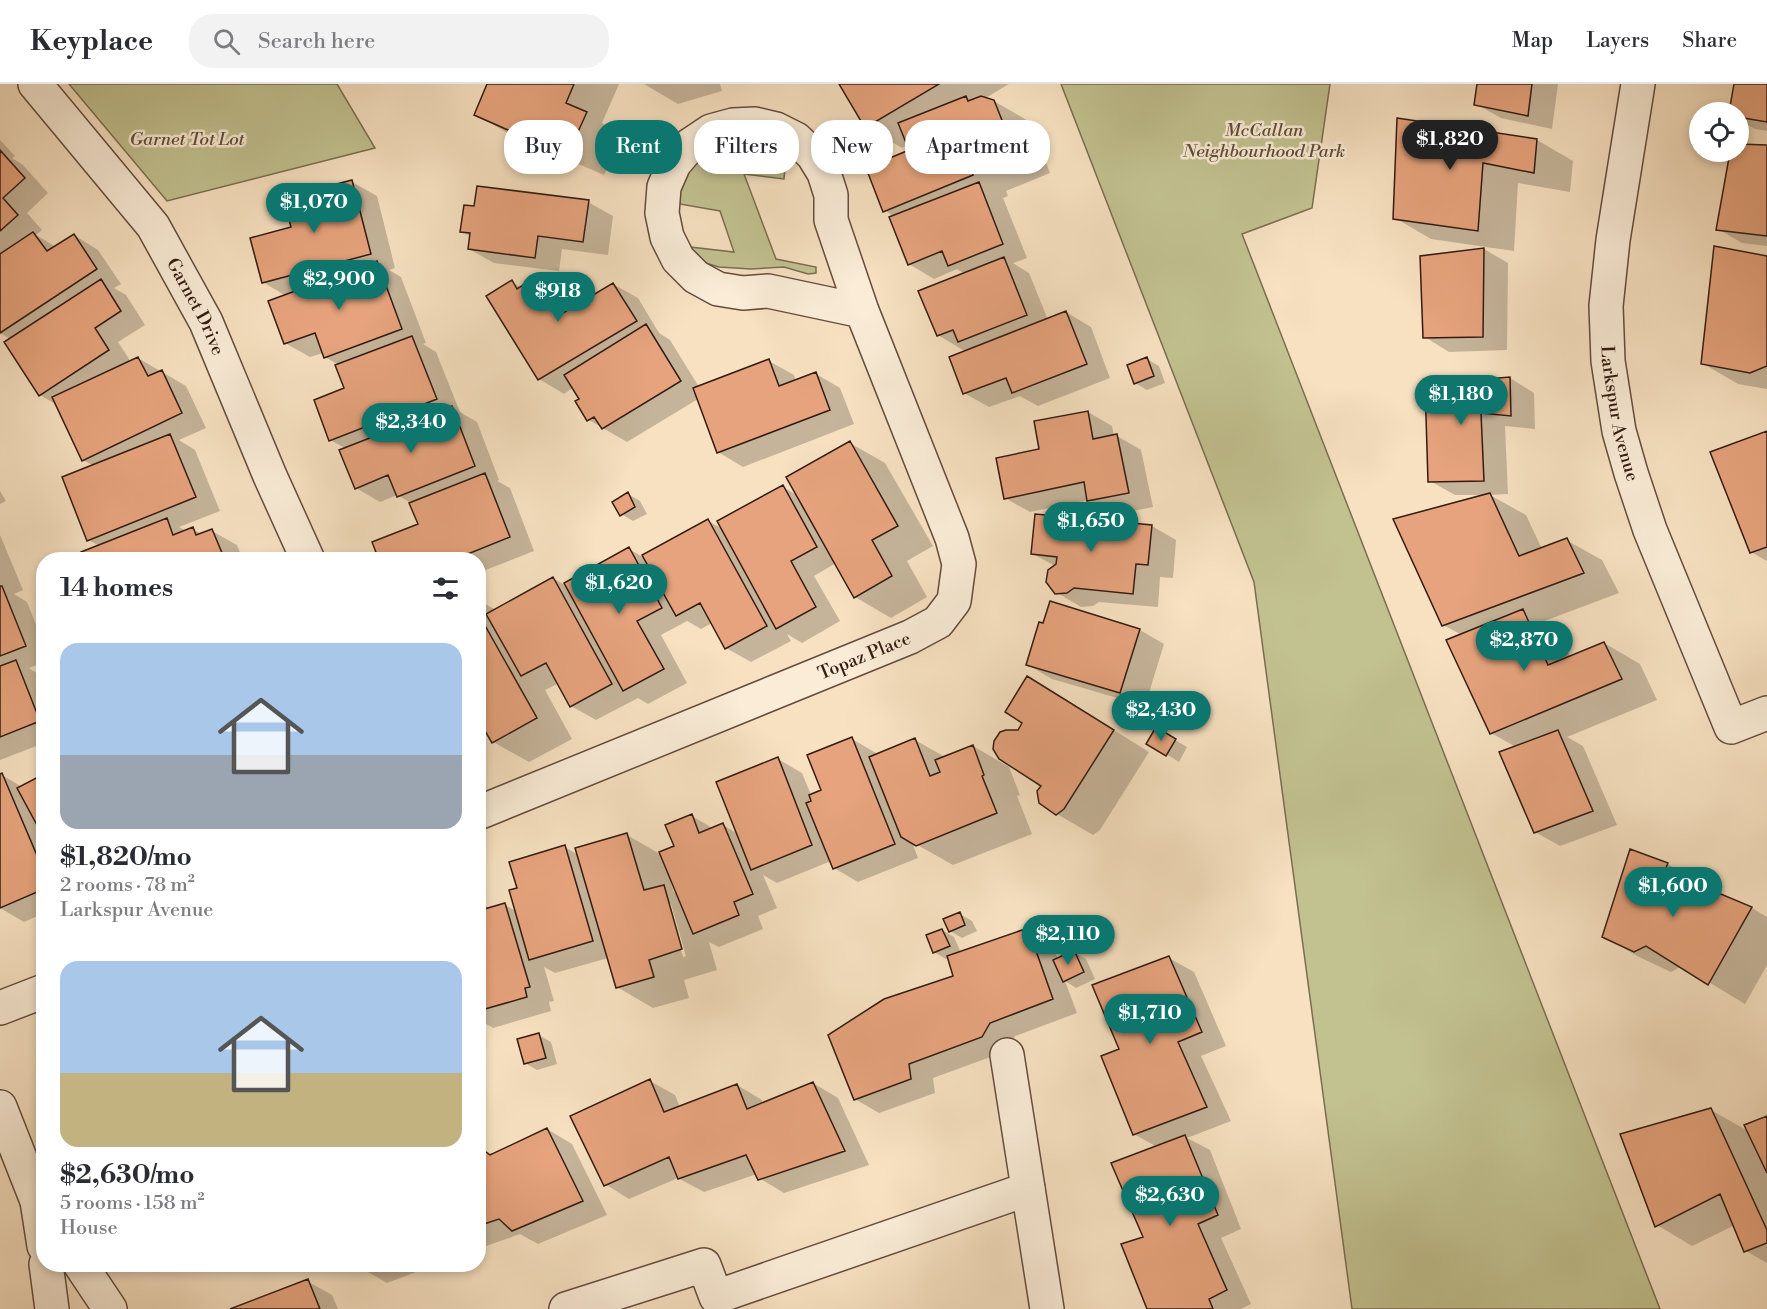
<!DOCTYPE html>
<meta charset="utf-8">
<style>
body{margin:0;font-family:"Libre Bodoni",serif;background:#f2f2f3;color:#2b2b33;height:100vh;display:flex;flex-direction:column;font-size:22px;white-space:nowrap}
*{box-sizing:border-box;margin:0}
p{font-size:20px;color:#7c7c81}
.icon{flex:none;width:33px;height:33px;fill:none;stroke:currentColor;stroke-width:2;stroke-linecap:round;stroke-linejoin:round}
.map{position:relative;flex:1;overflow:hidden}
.sheet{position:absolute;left:36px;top:468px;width:450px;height:720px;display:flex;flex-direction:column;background:#fff;border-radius:24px;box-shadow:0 3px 9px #0003}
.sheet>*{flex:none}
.hud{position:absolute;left:504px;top:36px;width:570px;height:54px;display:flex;gap:12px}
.fabs{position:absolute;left:1689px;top:18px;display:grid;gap:12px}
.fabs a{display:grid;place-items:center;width:60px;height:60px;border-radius:50%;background:#fff;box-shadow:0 3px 9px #0003;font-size:30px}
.price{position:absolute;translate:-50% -51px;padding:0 14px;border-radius:21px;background:#0f766e;color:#fff;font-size:20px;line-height:39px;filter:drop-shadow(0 2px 3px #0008)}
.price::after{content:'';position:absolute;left:50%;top:36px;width:18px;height:14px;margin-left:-9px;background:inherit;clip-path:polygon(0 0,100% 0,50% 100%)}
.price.on{background:#222;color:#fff}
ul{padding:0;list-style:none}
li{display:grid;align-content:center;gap:12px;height:318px;padding:0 24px}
li span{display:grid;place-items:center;height:186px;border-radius:18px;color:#555}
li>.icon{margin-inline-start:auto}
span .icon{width:108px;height:108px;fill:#fffc;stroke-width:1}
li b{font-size:26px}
h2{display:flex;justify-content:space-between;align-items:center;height:72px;padding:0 24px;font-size:26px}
.tag{padding:0 21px;border-radius:24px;background:#fff;box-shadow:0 3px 9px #0003;font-size:21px;line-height:54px}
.tag.on{background:#0f766e;color:#fff}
header{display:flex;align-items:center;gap:36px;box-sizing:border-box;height:84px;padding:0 30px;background:#fff;border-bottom:2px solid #e1e1e2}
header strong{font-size:28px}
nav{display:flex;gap:33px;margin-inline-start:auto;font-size:21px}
.search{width:420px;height:54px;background:#f2f2f3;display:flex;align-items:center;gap:15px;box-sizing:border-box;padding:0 21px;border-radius:24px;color:#7c7c81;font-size:22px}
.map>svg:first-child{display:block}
</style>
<header>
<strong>Keyplace</strong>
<div class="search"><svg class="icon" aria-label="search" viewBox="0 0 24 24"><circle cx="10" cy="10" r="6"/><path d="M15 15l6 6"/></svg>Search here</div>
<nav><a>Map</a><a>Layers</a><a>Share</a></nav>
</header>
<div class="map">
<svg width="1767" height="1225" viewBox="0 0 1767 1225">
<rect width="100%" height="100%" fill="#f7e1c1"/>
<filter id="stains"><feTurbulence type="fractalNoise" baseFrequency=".00333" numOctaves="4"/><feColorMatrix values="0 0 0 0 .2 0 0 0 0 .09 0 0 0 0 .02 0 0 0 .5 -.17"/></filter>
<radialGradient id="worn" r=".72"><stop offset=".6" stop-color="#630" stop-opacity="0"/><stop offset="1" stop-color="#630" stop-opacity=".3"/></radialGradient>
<path fill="#c2c190" stroke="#7a6e51" stroke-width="1.5" d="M69,0h268l38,64 -208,53z
M1061,0h269l-18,124 -70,26 418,1075h-308l-98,-727z
M738,55c28,2 32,2 47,28l-1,12 -40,-5 32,85 40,8v6l-8,1 -24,-7 -33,2 -32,-2 -17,-5 -12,-15 44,5 -14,-41 -46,-8c5,-21 18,-43 36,-55 8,-5 19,-6 28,-9z"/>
<path fill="#0003" fill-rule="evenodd" d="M489,0h130l-17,39 20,11 -18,41 -93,-40 -36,-21z
M644,0h76l2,7 -44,13z
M840,0h169l-25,15 10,2 36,21 20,51 -44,18 2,5 -5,2 24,60 -14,5 16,10 19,47 18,-8 25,15 19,51 -72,28 -18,-10 -31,11 -25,-14 2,-41 -28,-17 27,-61 -8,-5 -23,10 -25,-15 -14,-47 -11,-7 26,-59 -2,-7 -6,4 -36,-21z
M1479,0h79l-6,45 -51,-11 -25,-14z
M1736,0h31v47l-12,-2 -17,-9v-8h-8z
M1398,36l139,20 36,21 -3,31 -52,-9 -4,68 -83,-12 -36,-21z
M0,56l15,16 -3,2 11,7 25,28 -21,20 15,17 -6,5 20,12 18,-12 24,15 23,34 -7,4 12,7 19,30 -27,17 13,20 7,-4 48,28 20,42 -27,12 16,10 25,61 -41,16 7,4 6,-2 10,5 10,-3 25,14 6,15h-157l14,-14 -12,-6 6,-74 -11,-6 -26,-55 -17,-10 -30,-56 -10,-6z
M1767,62v100l-25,-3 -24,-14 13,-77z
M352,98l25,14 18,72 -6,2 12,7 25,66 -3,1 13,8 24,60 17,10 22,58 -2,1 13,7 24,63 -56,22v-13h-97l39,-35 -9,-22 -14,-8 -17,7 -24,-14 -9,-39 -17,-9 16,-51 -7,-24 -14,-8 -2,-4 -13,4 -25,-14 1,-47 -23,-14 29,-54z
M588,118l25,14 -5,39 -46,-6 -3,22 -65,-8 -25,-14 2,-12 -10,-6 14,-24z
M1484,165l24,14 -1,87 -58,2 -24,-15z
M1767,173v132l-29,-5 -36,-21z
M539,193l25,14 10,17 39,-24 25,14 21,35 11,7 29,47 70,-26 25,14 2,7 20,-8 24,14 14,36 -111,43 -25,-15 -20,-53 -71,43 -38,-22 -12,-18 4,-3 -7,-12 -10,7 -25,-15 -51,-83 24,-14 9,6z
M1147,275l12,7 6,17 -18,7 -12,-7z
M1510,294l24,15 1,36 -30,-3 3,68 -18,1 36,20 16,34 24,-9 36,20 17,33 -77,29 17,9 11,26 34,-14 36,21 17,36 -90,37 16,9 34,79 -57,21 -25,-14 -19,-85 -25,-14 -29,-98 -19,-10 41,-130h-29l-25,-14 -4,-96z
M1088,328l24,14 2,10h3l24,14 12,57 -40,8 -25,-15 -58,12 -25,-14 36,-48z
M1767,348v129l-16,-9z
M850,359l35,20 48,83 -26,15 20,36 -36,21 -36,-21 -19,-34 -22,13 26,45 -38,22 -15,-9 4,7 -40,21 -25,-14 -14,-25 -11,6 -14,-8 -26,14 26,48 -39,21 -10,-6 -42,22 -25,-14 -12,-23 -14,7 27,49 -43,23 -36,-20 -10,-17 -5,2v-127l18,10 57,-32 15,9 61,-38 14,8 65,-36 15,8 60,-42 15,9z
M0,407l6,10 -6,3z
M628,410l12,7 7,13 -14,7 -12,-7z
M1152,442l24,14 -3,38 -13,-1 -2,30 -59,-5 -6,4 -12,1 -25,-15 -1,-26 -22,-12z
M0,451l23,55 -9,4 13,8 17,43v17l-15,6 12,8 3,6v61l-44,17z
M1051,519l89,27 24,14 -19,62 -93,-27 -24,-14z
M1064,615l85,53 -49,78 -7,5 -36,-21 -38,-82z
M1156,645l31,18 -8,15 -31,-19z
M852,655l24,14 1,2 38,-15 30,17 28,-11 36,21 11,28 -3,1 15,38 -79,31 -41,-23 6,16 -60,24 -24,-14 -3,-7 -54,22 -14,-8 14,33 -19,8 5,13 -44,18 -10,-5 8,28 -33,10 5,18 -36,10 -36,-21 -9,-29 -53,15 -11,-6 10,34 -5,1 2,9 -58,17 -15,-9v-117l13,7 14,-4 11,6 3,-22 46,-42 13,8 49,-20 33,19 16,-7 16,-31 22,13 9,-4 15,9 40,-75 24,14 9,22 12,-4zM671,799h2l5,12 -4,-3zM667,820h4l15,52 -3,1z
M2,691l20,12 22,-11v137l-20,9 -24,-14v-132z
M1631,767l37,13 35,21 -1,4 50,19 15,9v48l-22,39 -63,-38 -11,6 -32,-15 -36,-21z
M960,830l12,7 5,10 -15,7 -12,-7z
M942,846l12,7 7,16 66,-23 25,14 6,16 16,-8 12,7 9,20 -19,9 -11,-7 12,32 -62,23 -8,15 -74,27 2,15 -56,20 -24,-14 100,-122 -6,-19 -3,1 -12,-7z
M1169,874l25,14 32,74 -25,10 30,65 -44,17 23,12 31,79 -20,9 30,66 -10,5h-92l-4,-71 12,-91 -23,-13 -13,-84z
M478,938l4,11 -4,1z
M539,951l12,7 6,22 -20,6 -12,-7z
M650,997l25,14 5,12 57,-22 25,15 1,4 50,-21 25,15 31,67 -85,28 -25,-15 -2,-4 -53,18 -26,-14 -49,21 -24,-15z
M1711,1026l37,21 19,-13v145l-21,-12 -11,-26 -43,21 -35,-21z
M547,1045l25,15 35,71 -69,29 -18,-10 -42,15v-102l15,8z
M325,1180h23l-13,6z
M361,1180h76l-50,19 -24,-14z
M307,1197l25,14 6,14h-104z"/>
<path fill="#e6a37d" stroke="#331b12" stroke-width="1.5" d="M487,0h87l-8,19 21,9 -20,44 -93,-41z
M839,0h100l-74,44z
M1477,0h55l-4,32 -54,-11z
M1734,0h33v38l-29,-5v-5h-9z
M966,12l2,5 13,-5 13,4 21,53 -44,18 2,4 -90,37 -17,-44 43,-18 -11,-27z
M1397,34l140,21 -3,34 -51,-10 -5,68 -85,-12z
M1738,60l29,1v91l-51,-6 14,-78h8z
M0,66l25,28 -22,20 15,17 -18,16z
M352,96l19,74 -109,29 -12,-45 41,-11 -8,-29z
M979,98l24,62 -55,22 -6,-15 -34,14 -19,-48z
M477,102l112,14 -6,42 -45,-6 -3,22 -67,-9 2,-16 -10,-1 4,-27 10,1z
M33,148l14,19 27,-17 23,35 -97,64v-79z
M1714,162l53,10v110l-17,7 -49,-9z
M1484,164l-1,89 -60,1 -3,-82z
M1004,173l23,58 -69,27 -5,-12 -16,6 -19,-45z
M377,177l25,68 -78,29 -9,-25 -31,11 -16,-43z
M539,191l24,38 50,-30 24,38 -99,59 -52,-84 26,-16 5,9z
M101,195l20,32 -26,17 14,22 -70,46 -35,-54z
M1066,227l21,53 -75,29 -6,-15 -43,16 -14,-37z
M646,240l35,57 -79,48 -8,-12 -7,4 -12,-20 4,-2 -15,-24z
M412,252l25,63 -108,42 -15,-41 30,-12 -9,-23z
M138,273l10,19 14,-6 20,43 -100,48 -30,-64z
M1147,273l7,19 -20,8 -7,-19z
M769,275l10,27 37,-14 14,38 -113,43 -24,-65z
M1510,293l1,39 -30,-3 3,68 -56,1 -3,-98z
M452,322l23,60 -78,31 -9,-22 -33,14 -16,-39z
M1088,327l5,28 24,-5 12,59 -42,8 -3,-19 -80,17 -8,-41 43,-9 -5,-28z
M1767,347v116l-17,6 -40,-101z
M170,350l26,63 -109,44 -25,-64z
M850,357l48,85 -26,14 20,36 -38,22 -68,-121z
M485,389l25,64 -57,23h-74l-7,-18 46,-18 -9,-21z
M783,401l34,62 -26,14 25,46 -40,22 -59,-108z
M628,408l7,15 -15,9 -8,-14z
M1490,409l29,63 48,-18 17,35 -142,53 -49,-107z
M1035,430l117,11 -4,40 -12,-1 -3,30 -59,-6 -7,5 -12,1 -9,-12 2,-12 8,-6 1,-7 -26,-3z
M167,434l6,17 20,-8 3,8 16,-6 13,31h-141l-3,-8z
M708,435l59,107 -42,23 -25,-46 -24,13 -34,-61z
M629,463l33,61 -25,13 27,48 -41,22 -59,-108z
M553,493l59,107 -42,23 -24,-44 -25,13 -35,-62z
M0,502h2l24,60 -26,10z
M1050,517l90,28 -20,64 -94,-28 13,-43 4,1z
M1523,525l25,56 56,-23 18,37 -132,55 -44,-94z
M478,529l59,105 -45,25 -14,-24z
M16,576l24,61 -40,16v-71z
M1027,592l87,54 -50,79 -8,6 -17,-12 -2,-12 4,-5 -42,-27 -6,-10 1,-8 6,-9 6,-2h12l4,-7 -17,-11z
M1156,643l20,12 -10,17 -20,-12z
M1558,646l35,81 -59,22 -35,-81z
M852,653l43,107 -62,25 -27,-66 5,-2 -2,-6 12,-5 -14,-35z
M915,654l15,38 10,-4 -5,-12 38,-15 11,30 -2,1 15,37 -81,33 -15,-9 -32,-80z
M778,673l34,88 -61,25 -35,-88z
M2,689l42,99v17l-44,19v-134z
M44,690v64l-27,-50z
M692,730l7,19 24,-10 30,71 -19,8 5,13 -46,19 -34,-82 15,-6 -9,-21z
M627,749l17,57 20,-5 18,64 -33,11 5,17 -38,11 -41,-140z
M565,761l28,96 -64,19 -20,-70 8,-2 -8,-26z
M1630,765l38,14 -5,12 53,17 36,15 -44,78 -62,-39 -12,6 -32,-15z
M478,818l3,8 24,-7 25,84 -5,1 2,9 -49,14z
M960,828l5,13 -16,7 -6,-13z
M1028,844l25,71 -63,24 -8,14 -73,27 2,15 -57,21 -26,-65 56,-36 69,-23 -6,-20z
M942,845l8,17 -17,7 -7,-18z
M1074,866l10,22 -21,10 -10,-22z
M1169,872l33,76 -24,10 29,65 -74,28 -32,-79 18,-7 -27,-64z
M539,949l7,25 -22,6 -7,-25z
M650,995l14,33 73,-28 10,25 66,-27 32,69 -87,29 -12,-25 -68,24 -9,-22 -65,29 -34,-70z
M1711,1024l56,122v13l-23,9 -24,-58 -65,33 -35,-93z
M1767,1032v57l-23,-48z
M547,1044l36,73 -71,30 -13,-12 -21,7v-80l12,9z
M1185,1051l33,80 -20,9 29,66 -18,9 4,10h-66l-26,-65 22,-7 -32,-74z
M360,1180h15l-13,6z
M308,1195l12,30h-90z"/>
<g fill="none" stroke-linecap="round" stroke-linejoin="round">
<g stroke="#644c3e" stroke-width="36">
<g id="minor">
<path id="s1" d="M35,0l118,142 53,96 64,154 38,84"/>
<path id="s2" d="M1638,0l-25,156 -7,66 2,55 11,70 12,42 19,57 81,197 36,-14"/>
<path id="s3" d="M478,729l432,-176 28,-15 16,-21 5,-37 -7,-26 -90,-227 -31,-91v-25l-7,-22 -11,-18 -17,-16 -20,-10 -21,-5 -22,1 -22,6 -21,14 -16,19 -10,23 -2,26 5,24 11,22 18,18 22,12 25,4 25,-2 94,20"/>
<path d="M0,924l44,-17"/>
<path d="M1007,971l40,254"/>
<path d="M0,1023l37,94 7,9"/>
<path d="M37,1117l7,45"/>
<path d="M46,1180l6,45"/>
<path d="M80,1180l30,45"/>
<path d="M566,1225l138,-44 12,32 312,-108"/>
</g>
</g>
<use href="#minor" stroke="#faecd7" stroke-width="33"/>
</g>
<g text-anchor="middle" stroke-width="5" stroke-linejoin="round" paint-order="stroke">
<g font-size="18" font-style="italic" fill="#5e4d38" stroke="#faecd7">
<text x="1264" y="52">McCallan<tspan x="1264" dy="21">Neighbourhood Park</tspan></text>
<text x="187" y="61">Garnet Tot Lot</text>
</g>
<g font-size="18" fill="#331b12" stroke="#faecd7">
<text dy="6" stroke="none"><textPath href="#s1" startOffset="276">Garnet Drive</textPath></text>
<text dy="6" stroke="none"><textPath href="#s2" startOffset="333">Larkspur Avenue</textPath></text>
<text dy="6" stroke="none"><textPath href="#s3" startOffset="417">Topaz Place</textPath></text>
</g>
</g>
<rect width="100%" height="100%" filter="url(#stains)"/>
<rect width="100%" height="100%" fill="url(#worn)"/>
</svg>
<div class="fabs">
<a><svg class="icon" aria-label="locate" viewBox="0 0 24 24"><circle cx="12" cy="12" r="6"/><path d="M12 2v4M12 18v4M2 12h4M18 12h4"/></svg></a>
</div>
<b class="price on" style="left:1450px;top:87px">$1,820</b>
<b class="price" style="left:314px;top:150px">$1,070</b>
<b class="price" style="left:339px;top:227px">$2,900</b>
<b class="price" style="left:558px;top:239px">$918</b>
<b class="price" style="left:1461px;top:342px">$1,180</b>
<b class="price" style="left:411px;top:370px">$2,340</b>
<b class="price" style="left:1091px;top:469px">$1,650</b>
<b class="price" style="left:619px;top:531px">$1,620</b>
<b class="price" style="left:1524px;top:588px">$2,870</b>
<b class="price" style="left:1161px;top:658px">$2,430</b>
<b class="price" style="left:1673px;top:834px">$1,600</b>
<b class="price" style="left:1068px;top:882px">$2,110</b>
<b class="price" style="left:1150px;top:961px">$1,710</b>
<b class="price" style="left:1170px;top:1143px">$2,630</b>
<div class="hud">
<a class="tag">Buy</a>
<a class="tag on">Rent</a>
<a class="tag">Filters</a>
<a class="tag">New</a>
<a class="tag">Apartment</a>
</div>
<section class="sheet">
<h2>14 homes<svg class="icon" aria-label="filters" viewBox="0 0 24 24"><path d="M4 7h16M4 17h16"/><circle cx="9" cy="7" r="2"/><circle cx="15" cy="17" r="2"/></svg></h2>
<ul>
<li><span style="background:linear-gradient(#a9c7e8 60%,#9aa5b1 0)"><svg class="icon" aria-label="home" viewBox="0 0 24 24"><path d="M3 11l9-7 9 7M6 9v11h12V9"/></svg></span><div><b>$1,820/mo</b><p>2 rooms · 78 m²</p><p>Larkspur Avenue</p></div></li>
<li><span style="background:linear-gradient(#a9c7e8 60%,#c2b280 0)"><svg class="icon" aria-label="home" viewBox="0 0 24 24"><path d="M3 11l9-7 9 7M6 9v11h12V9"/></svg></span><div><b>$2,630/mo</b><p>5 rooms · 158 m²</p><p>House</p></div></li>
</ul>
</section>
</div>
